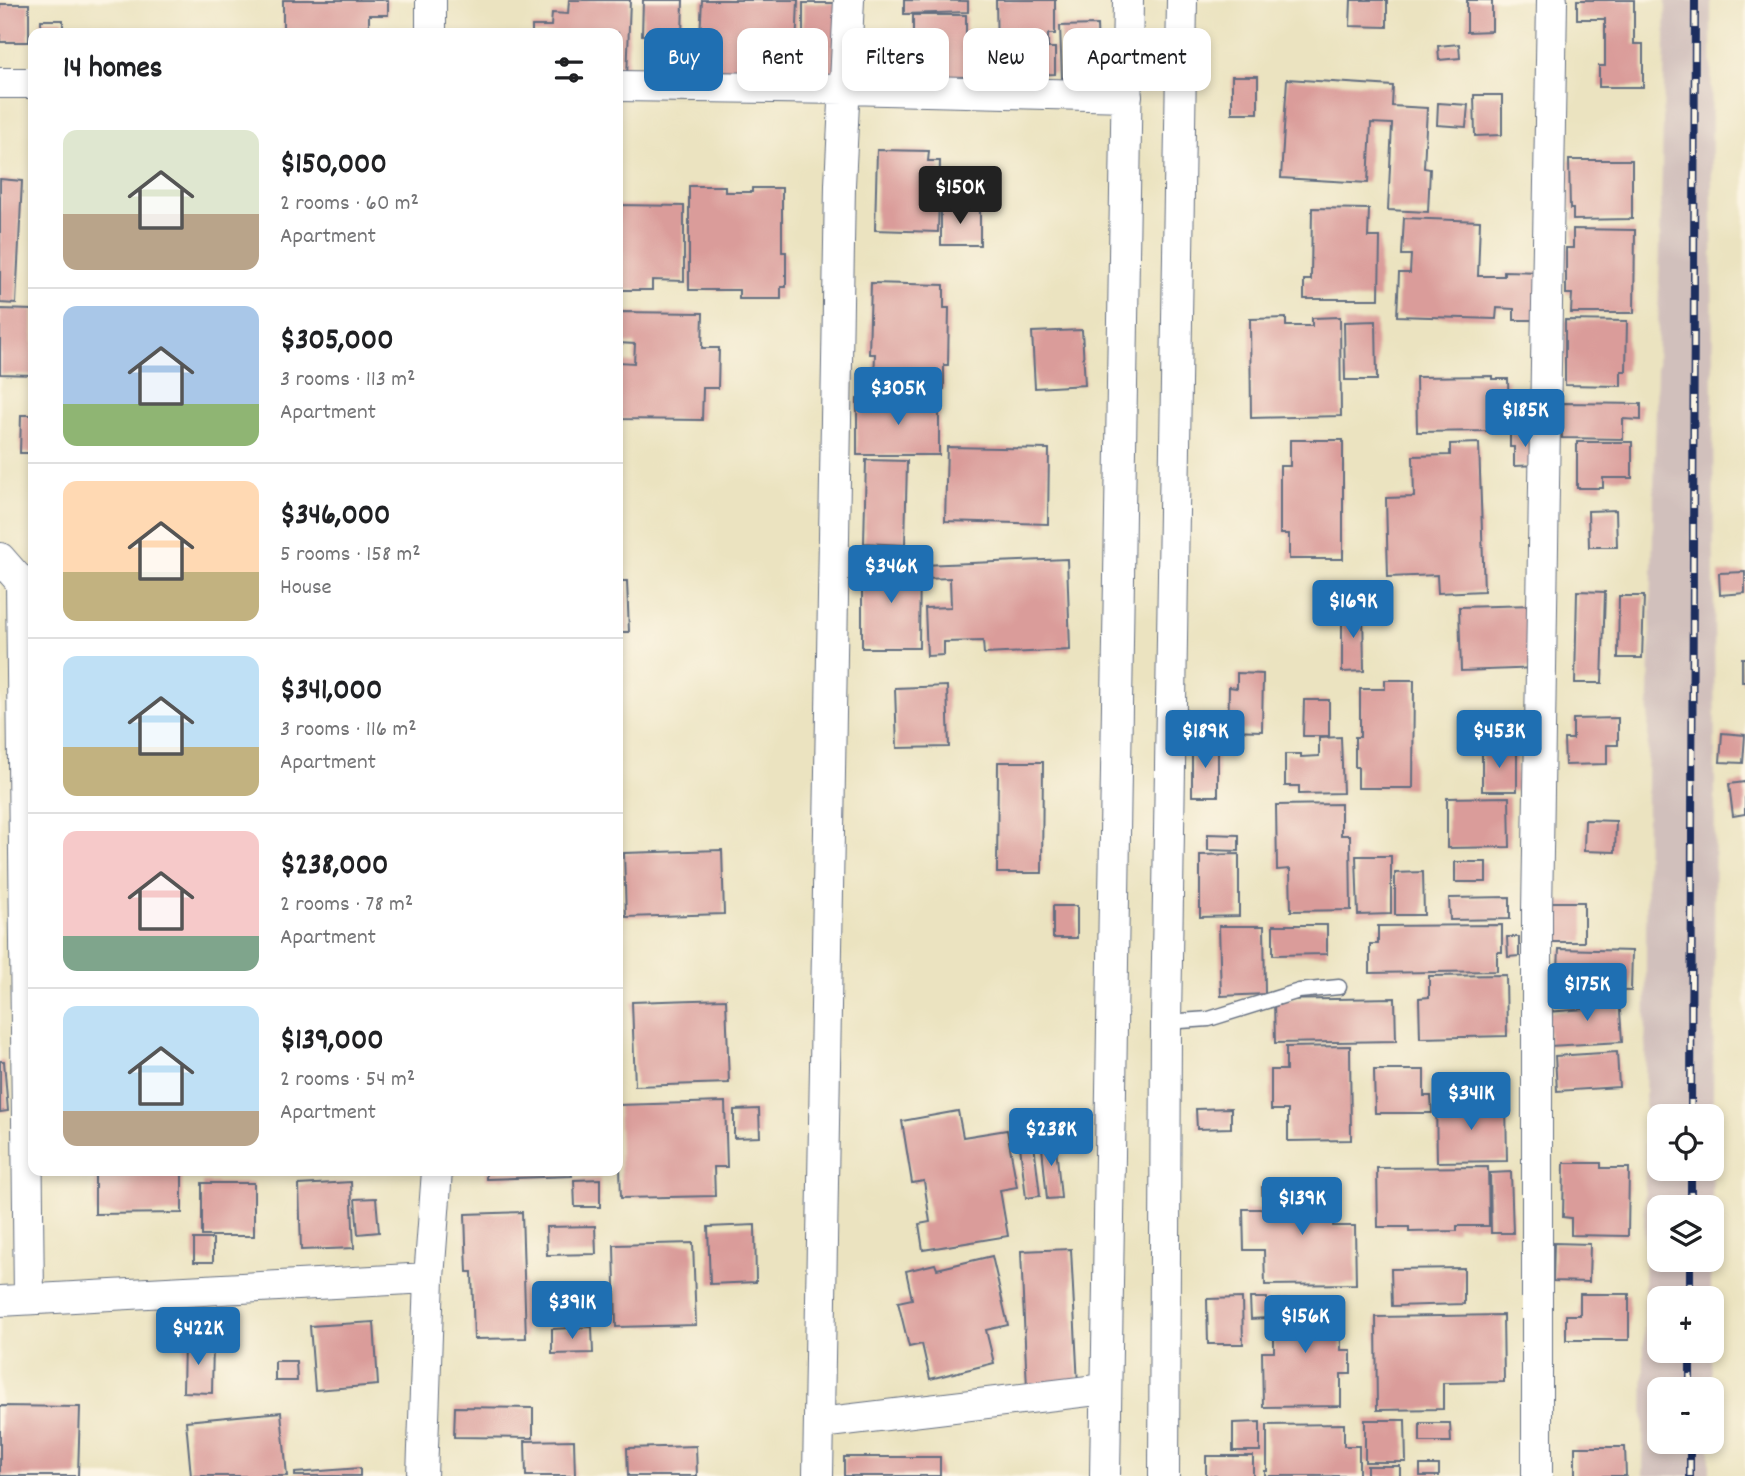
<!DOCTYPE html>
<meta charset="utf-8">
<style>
body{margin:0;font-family:Dekko,sans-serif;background:#f2f2f2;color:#202124;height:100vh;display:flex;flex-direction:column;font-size:26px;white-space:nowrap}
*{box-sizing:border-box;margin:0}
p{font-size:23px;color:#757577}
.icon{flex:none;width:38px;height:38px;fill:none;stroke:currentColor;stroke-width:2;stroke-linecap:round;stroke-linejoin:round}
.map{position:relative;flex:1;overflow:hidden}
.side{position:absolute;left:28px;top:28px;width:595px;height:1148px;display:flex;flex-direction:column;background:#fff;border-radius:14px;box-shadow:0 4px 10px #0003}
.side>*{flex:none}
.top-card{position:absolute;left:644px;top:28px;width:665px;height:63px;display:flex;gap:14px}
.fabs{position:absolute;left:1647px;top:1104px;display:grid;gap:14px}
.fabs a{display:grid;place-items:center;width:77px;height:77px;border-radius:14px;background:#fff;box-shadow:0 4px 10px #0003;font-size:35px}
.price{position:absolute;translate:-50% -60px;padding:0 16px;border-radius:7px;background:#1f6fb2;color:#fff;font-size:23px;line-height:46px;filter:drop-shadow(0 2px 4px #0008)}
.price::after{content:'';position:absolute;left:50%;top:42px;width:21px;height:16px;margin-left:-10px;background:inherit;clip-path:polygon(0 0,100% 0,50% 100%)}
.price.on{background:#222;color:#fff}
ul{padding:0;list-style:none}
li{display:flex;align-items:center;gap:21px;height:175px;padding:0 35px}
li+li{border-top:2px solid #e0e0e0}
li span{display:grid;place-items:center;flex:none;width:196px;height:140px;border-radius:14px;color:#555}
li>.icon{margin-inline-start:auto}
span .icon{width:84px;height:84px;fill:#fffc;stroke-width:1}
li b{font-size:30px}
h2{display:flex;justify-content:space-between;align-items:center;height:84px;padding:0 35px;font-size:30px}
.tag{padding:0 24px;border-radius:14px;background:#fff;box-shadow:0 4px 10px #0003;font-size:24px;line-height:63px}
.tag.on{background:#1f6fb2;color:#fff}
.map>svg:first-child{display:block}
</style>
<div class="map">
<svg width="1745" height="1476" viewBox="0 0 1745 1476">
<rect width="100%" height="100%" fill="#fcf5e5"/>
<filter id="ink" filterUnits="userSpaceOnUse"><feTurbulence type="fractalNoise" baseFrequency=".0143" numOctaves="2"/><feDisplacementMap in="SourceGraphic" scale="14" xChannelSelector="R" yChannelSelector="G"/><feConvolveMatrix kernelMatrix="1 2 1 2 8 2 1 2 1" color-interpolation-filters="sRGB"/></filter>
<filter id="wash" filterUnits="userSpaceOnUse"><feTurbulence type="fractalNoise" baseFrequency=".00686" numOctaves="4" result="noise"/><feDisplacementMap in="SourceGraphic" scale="28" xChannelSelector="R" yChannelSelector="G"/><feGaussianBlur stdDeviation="1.57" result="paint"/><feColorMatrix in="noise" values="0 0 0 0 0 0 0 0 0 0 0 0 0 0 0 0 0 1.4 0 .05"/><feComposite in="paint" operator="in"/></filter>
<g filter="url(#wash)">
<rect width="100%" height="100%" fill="#ebe3c0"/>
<path fill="#d1c0bc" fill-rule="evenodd" d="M1666,0h45l4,791 -3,465v-48h-53v52h52v38h-52v53h52v38l-52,1v52h51v34h-67l4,-699zM1659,1116h53v53h-53z"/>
<g id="blocks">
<path fill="#da9c9a" d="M283,0h105v15h-19v18h-86z
M569,0h61l-3,78h-9v-45h-86v-7h19l1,-13 16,1z
M643,0h40l-1,37 -40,-2z
M702,0h96l-3,76 -97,-5z
M904,0l64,1v11l-64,2z
M996,0h59v34h-7v14h7v26l-74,2 -1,-24h17z
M1351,0h36v27l-37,-1z
M1467,0h25v31l-25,1z
M1577,0h57v44h9v43h-44v-21h6v-47h-28z
M803,3h37v75h-37z
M0,4h29v38h-29z
M913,15h53v63h-53z
M41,20h22v13h-22z
M1097,25l2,51 -37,2 -2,-52z
M1459,44l1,14 -21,2 -1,-14z
M1232,76h26v37h-26z
M1287,79l106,7 -1,20 35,2 -3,60 6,1 -2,43 -40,-2 4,-86 -21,-1 -3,60 -87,-5z
M1474,95h28v40l-27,1z
M1438,103l30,2 -2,22 -29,-2z
M877,150l52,1 -1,10h12l-2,71 -63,-2z
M1569,160h63v59l-59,1v-11h-3z
M0,179l22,2 -6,123 -16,-1z
M689,186h36v6h27v-4h30v64h4v35h-5v12h-42v-9h-50z
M618,205l66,1v75l-32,-1v10h-34z
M941,207h39v38h-39z
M1312,208l57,1 -1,28h12l-1,62h-75v-19h7z
M1404,218l76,3 -2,55h26v-5l35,1 -1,48h-24v-11l-17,-1 -1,11 -99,-3 2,-43h11l1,-18h-9z
M1573,229l62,1 -1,83h-63l1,-19h-6v-46h7z
M871,283l73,2v23h5l-1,57h-4v24l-75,-1v-8h5l1,-26h-6z
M0,309l33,1v65l-33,-1z
M618,312l85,1 -1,35h17l-1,40h-15l-1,32 -84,-1v-57l16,1 1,-19 -17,-1z
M1340,317l1,99 -90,2 -1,-99 36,-1v8h26v-8z
M1565,320l62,1 -1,50h-5v15l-56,-1z
M1376,321l1,59h-32l-1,-58z
M1082,330l3,55 -50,3 -3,-56z
M1492,376v3h16l1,36h-21l1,16 -72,1 -1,-55z
M857,399h82v56h-82z
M1563,403l78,1v16l-18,-1v20l-61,-1z
M21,415h12v38h-13z
M1510,433h27l1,32 -24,1v-19h-4z
M1290,440h53v119h-54v-25h-9v-68h10z
M1577,442h55v36h-29v10h-26z
M1479,443l5,148 -46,2 -1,-18 -49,2 -2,-79 28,-1 -1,-41 37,-1v-11z
M947,447l102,2 -1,75 -103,-3z
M866,460l41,1 -2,84 -41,-2z
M1616,510l1,37h-28l-1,-36z
M1067,559l3,91 -86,4 -1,-13 -39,1v13l-17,1 -2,-48 26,-1 -1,-29 -26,1 -1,-14z
M862,562l58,1 -1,85h-57z
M1745,572v21l-25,2 -1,-22z
M618,581h9l2,51h-11z
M1577,591l28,1 -3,91h-27z
M1619,596h25l-2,62h-24z
M1536,605l2,63 -77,3 -2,-64z
M1363,607l1,64 -22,1v-64z
M1742,658h3v24h-3z
M1237,673l26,1 -1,57 -34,-1 1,-43 8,1z
M1385,680h29l-1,108h-55v-21h-3v-30h5v-48h25z
M947,686l2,61 -52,1 -2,-60z
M1304,700h25v36h-26z
M1618,718v27h-11v19l-42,1 -1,-26h9v-20z
M1722,733l23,2 -2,28 -23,-1z
M1341,737l2,56 -44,1v-8h-14v-32h16v3l18,-1v-18z
M1192,745h26v51h-26z
M1482,750h35v41h-35z
M998,762h45l-1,111h-45z
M1745,782v32l-12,2 -4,-32z
M1509,797l1,50 -63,1v-50z
M1341,804v31h9l1,75 -60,1 -1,-42 -13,1 -1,-65z
M1585,820l31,1 -1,31 -31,-1z
M1208,834l31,1v16l-31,-1z
M722,850l2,64 -98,3 -2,-64z
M1239,854v62l-39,1v-62z
M1356,856h35v58l-33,1z
M1455,862h31v20h-31z
M1423,872l1,43h-29v-42z
M1510,897v22l-60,1 -1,-22z
M1546,902h38v40h-38z
M1053,906h24v32h-24z
M1273,925h54v29l-54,1z
M1502,925v27h-5v19l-127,2v-29h8v-18z
M1219,926h45l1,68 -44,2z
M1507,937h12v19l-11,1z
M1559,949l73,2 -1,40 -74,-2z
M1506,975l1,61 -87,2 -1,-40 10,-1v-21z
M1619,995l3,47 -73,4 -2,-34 39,-3 -1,-12z
M1395,998l1,43 -121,2 -1,-43z
M726,999l3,84 -94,3 -3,-84z
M1350,1046l1,94 -63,1v-31h-17v-40h15v-23z
M1617,1052l2,35 -62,4 -2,-35z
M0,1061h4l4,50 -8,1z
M1374,1070h50v26h7l1,17h-57z
M725,1102l2,65h-13l1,29 -94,2 -3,-93z
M1436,1102h70l1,59 -70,1z
M1231,1108v20l-34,1 -1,-20z
M759,1109l1,28 -26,1v-28z
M958,1111l5,26 44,-7 10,57 -17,3 8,46 -85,14 -4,-26 11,-2 -6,-41 -12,2 -10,-62z
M1033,1135l7,61 -14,2 -7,-61z
M1055,1136l6,62 -14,1 -6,-62z
M1564,1163h37v5h28l-1,68 -57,-1v-17l-8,-1z
M1488,1167l1,59h-32v5l-48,1v-5h-31l-1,-59z
M95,1171h87v42l-87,1z
M486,1171h85l1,5 -86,3z
M1511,1172l2,61h-22l-1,-60z
M600,1179v28h-25l-1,-27z
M351,1182l3,66 -53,2 -2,-65z
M202,1183h52v53h-52z
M1338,1186v31h-5v9h22l1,58 -91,1 -1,-35h-20l-1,-41h20l-1,-22z
M376,1198l3,34 -21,2 -3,-35z
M522,1212l4,126 -52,1 -2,-67h-5l-2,-58z
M755,1225l1,57 -46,2 -2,-57z
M595,1226l1,28 -49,1 -1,-28z
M194,1239h19v23h-19z
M693,1243l3,82 -80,2 -2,-82z
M1554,1243l36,1 -1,38 -36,-1z
M1071,1249l7,136 -51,3 -6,-137z
M992,1256l16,69 -22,5 8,33 -64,16 -8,-35 -13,3 -11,-45 14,-3 -6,-28 29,-7 2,5z
M1464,1268v36l-72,2 -1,-37z
M1580,1294h49v46h-63v-25h14z
M1242,1298l1,46h-35l-1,-45z
M1250,1298h17v20l-16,1z
M1340,1299l1,51h10v24h-10v32l-78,1 -1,-55h12v-52z
M1503,1315l1,67 -61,1v26l-66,1 -1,-93z
M374,1322l4,63 -63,5 -5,-64z
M592,1327l1,26 -41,1v-25z
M184,1341l29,1 -1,51 -29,-1z
M275,1361h21l1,20h-22z
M0,1406l80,1 -2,69h-78z
M455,1407l78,1v30l-79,-1z
M281,1412l6,64h-96l-5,-55z
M1365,1420h40l1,42h-41z
M1260,1422v29h-27v-28z
M1420,1423h30l1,19h-31z
M1344,1424v22h15v30h-94v-5h2v-46z
M574,1440l1,36h-49l-1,-35z
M696,1446l1,30h-69l-1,-28z
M1575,1447h50l1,29h-51z
M1206,1456h47v20h-47z
M844,1457h96v19h-96z
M1420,1465h19v11h-19z
M1367,1466h33v10h-33z
M360,1468v8h-65v-3z"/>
</g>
</g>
<g filter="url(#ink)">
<use href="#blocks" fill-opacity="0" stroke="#646e80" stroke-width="2"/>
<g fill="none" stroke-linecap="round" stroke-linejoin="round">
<g stroke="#646e80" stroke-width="17">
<path id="service" d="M1166,1022l43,-3 90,-28 40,-4"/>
</g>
<g stroke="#646e80" stroke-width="32">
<path id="minor" d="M431,33v-33
M0,83h33
M618,86l227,3 282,7
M0,558l21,24
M29,1299l-8,-717 12,-1
M0,1301l429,-23
M820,1423l285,-34
M422,1476l7,-198 8,-107
M818,1476l22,-1291 9,-185
M1105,1476l23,-1476
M1164,1476l2,-454 16,-1022
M1537,1476v-564l15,-912"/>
</g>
<use href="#service" stroke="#fff" stroke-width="14"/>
<use href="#minor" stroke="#fff" stroke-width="30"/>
<g stroke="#1b2f5e" stroke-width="8">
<path id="rail" d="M1691,1116l4,-1116
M1691,1208v-39
M1690,1298v-38
M1690,1390v-39
M1690,1476v-34"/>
</g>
<use href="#rail" stroke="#fcf5e5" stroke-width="5" stroke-dasharray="16" stroke-linecap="butt"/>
</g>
</g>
</svg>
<div class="fabs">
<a><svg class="icon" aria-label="locate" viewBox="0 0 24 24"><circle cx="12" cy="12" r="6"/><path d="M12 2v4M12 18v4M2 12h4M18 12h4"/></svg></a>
<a><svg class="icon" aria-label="layers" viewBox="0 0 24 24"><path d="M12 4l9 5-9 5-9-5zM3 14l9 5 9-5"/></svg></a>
<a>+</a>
<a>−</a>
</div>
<b class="price on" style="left:960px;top:226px">$150K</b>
<b class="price" style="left:898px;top:427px">$305K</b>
<b class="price" style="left:1525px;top:449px">$185K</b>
<b class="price" style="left:891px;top:605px">$346K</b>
<b class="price" style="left:1353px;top:640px">$169K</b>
<b class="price" style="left:1205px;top:770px">$189K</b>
<b class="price" style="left:1499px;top:770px">$453K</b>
<b class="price" style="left:1587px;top:1023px">$175K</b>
<b class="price" style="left:1471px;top:1132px">$341K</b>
<b class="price" style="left:1051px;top:1168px">$238K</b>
<b class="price" style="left:1302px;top:1237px">$139K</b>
<b class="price" style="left:572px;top:1341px">$391K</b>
<b class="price" style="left:1305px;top:1355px">$156K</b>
<b class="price" style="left:198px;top:1367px">$422K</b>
<div class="top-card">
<a class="tag on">Buy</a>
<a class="tag">Rent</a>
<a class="tag">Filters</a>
<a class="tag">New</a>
<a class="tag">Apartment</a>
</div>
<section class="side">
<h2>14 homes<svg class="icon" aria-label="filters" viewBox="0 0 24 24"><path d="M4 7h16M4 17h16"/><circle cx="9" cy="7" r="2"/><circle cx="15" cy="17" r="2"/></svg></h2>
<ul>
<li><span style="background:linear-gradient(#dfe7d0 60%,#b9a48a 0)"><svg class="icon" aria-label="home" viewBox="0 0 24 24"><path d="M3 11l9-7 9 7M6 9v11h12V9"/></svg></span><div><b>$150,000</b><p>2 rooms · 60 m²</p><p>Apartment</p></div></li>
<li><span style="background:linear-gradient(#a9c7e8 70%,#8fb573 0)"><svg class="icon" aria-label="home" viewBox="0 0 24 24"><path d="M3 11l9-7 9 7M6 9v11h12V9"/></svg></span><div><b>$305,000</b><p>3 rooms · 113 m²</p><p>Apartment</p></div></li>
<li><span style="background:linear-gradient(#ffd9b3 65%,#c2b280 0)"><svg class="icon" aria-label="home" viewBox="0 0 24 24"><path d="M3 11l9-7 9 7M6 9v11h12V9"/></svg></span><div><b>$346,000</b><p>5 rooms · 158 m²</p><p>House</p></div></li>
<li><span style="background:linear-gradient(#bfe0f5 65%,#c2b280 0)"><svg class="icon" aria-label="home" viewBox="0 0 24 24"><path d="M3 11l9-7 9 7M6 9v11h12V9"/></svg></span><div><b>$341,000</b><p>3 rooms · 116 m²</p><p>Apartment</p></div></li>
<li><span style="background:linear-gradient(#f6c9c9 75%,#7fa58c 0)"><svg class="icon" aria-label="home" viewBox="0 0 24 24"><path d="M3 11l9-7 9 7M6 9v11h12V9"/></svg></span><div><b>$238,000</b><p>2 rooms · 78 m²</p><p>Apartment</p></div></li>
<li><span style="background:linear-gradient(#bfe0f5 75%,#b9a48a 0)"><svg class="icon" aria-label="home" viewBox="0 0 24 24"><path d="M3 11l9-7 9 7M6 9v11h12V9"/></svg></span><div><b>$139,000</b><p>2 rooms · 54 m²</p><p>Apartment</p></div></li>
</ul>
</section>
</div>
